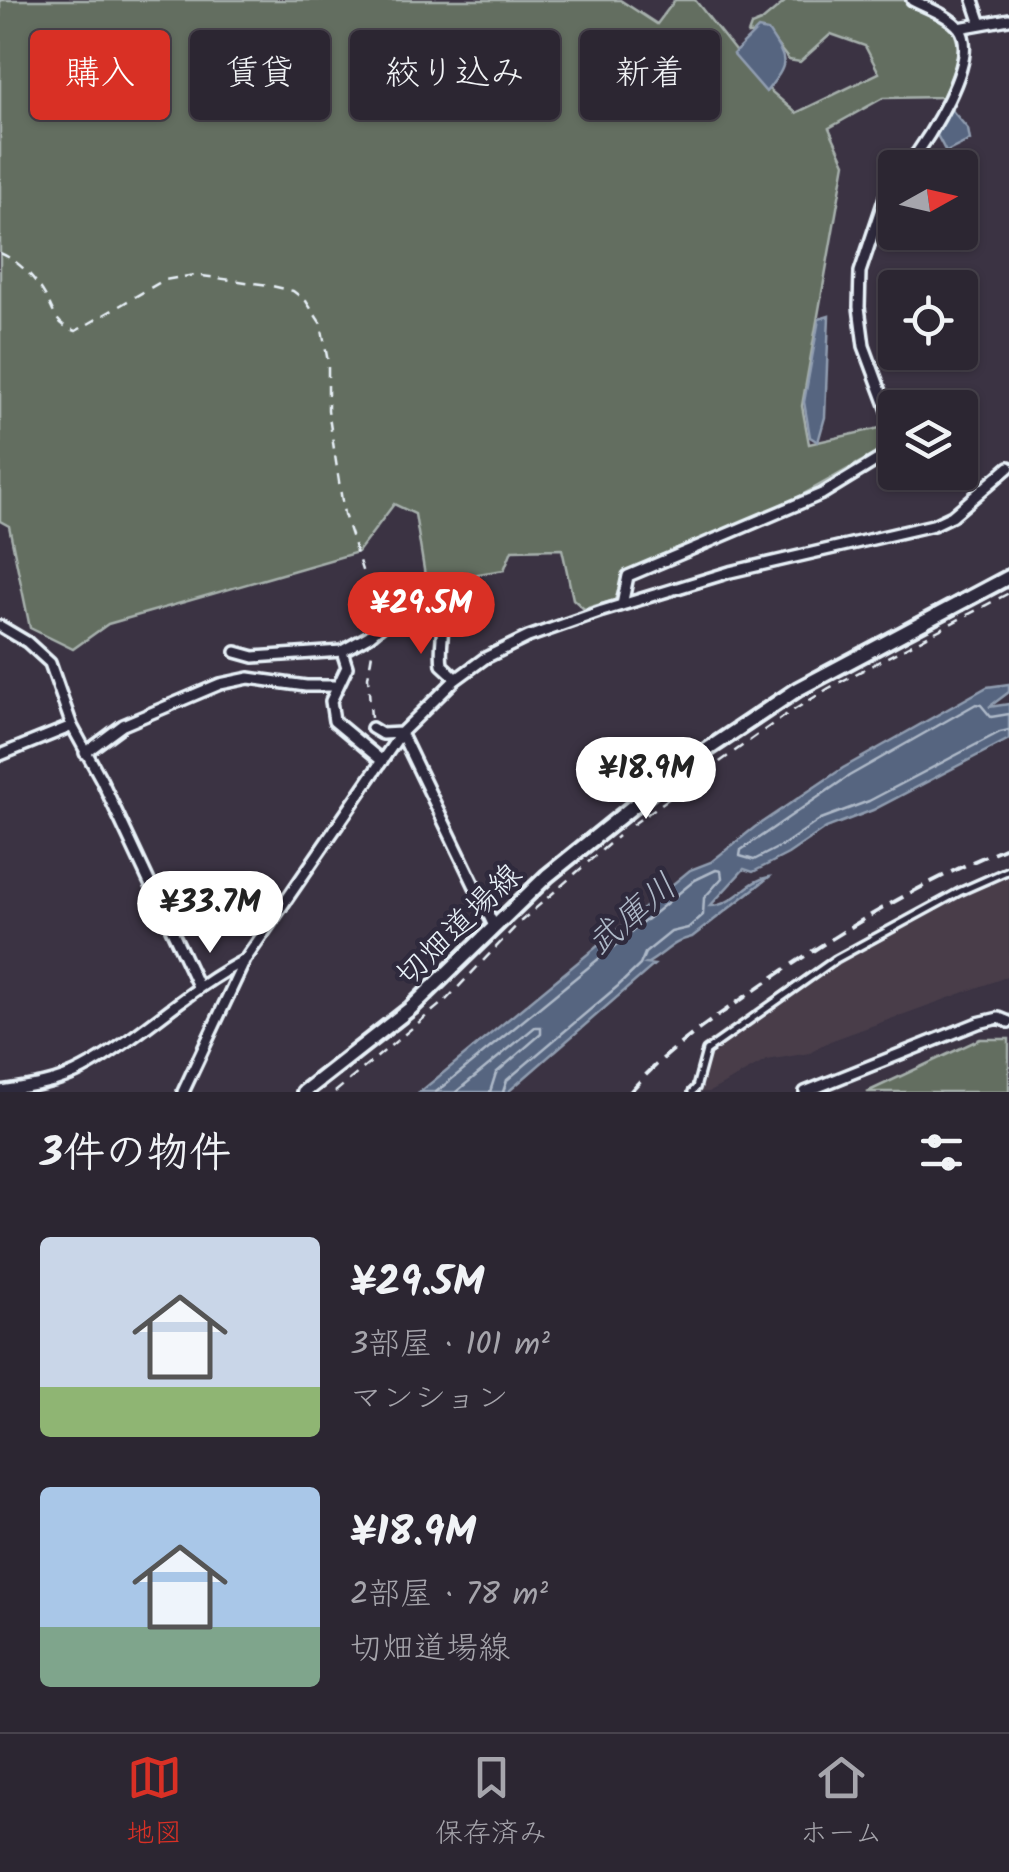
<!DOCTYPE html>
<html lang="ja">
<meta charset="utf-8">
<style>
body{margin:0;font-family:Kalam,"Klee One",sans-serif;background:#342e3a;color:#f1f3f6;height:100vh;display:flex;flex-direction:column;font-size:38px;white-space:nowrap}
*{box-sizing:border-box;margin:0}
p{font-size:32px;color:#a6a5ac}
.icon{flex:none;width:55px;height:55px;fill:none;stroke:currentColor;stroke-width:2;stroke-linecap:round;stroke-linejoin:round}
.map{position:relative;height:1092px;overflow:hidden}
.panel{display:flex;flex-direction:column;background:#2c2632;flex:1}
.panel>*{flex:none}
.hud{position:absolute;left:30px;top:30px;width:950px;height:90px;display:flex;gap:20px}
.needle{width:65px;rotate:82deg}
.tools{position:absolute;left:878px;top:150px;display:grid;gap:20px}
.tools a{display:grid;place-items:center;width:100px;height:100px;border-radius:10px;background:#2c2632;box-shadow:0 2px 8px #0004,0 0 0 2px #48434d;font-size:50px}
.price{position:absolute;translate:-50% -85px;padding:0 22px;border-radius:35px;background:#fff;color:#222;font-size:32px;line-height:65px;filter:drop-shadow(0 2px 5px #0008)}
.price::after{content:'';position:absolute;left:50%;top:60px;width:30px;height:22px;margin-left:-15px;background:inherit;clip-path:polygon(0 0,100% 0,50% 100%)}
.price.active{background:#d93025;color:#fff}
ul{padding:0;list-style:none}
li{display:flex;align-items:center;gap:30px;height:250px;padding:0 40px}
li span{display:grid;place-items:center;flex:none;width:280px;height:200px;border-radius:10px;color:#555}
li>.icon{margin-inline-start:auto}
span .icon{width:120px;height:120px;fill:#fffc;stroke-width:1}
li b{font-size:42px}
h2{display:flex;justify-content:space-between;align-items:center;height:120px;padding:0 40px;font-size:42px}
.chip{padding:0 35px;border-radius:10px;background:#2c2632;box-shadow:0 2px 8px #0004,0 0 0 2px #48434d;font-size:35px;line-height:90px}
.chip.active{background:#d93025;color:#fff}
.dock{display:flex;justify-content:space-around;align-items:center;height:140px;border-top:2px solid #48434d;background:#2c2632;font-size:28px;color:#a6a5ac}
.dock a{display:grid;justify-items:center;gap:5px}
.dock .active{color:#d93025}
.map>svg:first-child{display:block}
</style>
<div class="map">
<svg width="1009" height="1092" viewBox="0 0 1009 1092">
<rect width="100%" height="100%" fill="#3b3343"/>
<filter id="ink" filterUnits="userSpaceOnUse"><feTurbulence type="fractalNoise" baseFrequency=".01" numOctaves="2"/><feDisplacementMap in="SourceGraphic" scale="20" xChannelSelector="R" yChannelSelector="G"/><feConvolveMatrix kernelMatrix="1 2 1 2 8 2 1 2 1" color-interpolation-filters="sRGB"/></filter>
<g filter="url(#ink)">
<path fill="#493e4a" d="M1009,865v111l-179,65 -20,12 -43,7 -58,32h-19l11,-46 109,-76 136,-75z"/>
<path fill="#646e61" stroke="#a6b0ac" stroke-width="2.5" d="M0,0h620l37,24 18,-24h20l62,79 39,34 83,-40 -14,-27 -34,-12 -31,28 -11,-2 -22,-28 -19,2 3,-8 10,-4 26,-22h119l48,30 6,23 -17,44 -60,1 -54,30 16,35 -43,243 7,38 75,-17 1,21 -92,52 -168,72 -10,28 -31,9 -11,-10 -11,-50 -50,1 -8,20 -78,12 -11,-68 -21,-10 -36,48 -250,72 -35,25 -43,-21 -21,-102 -9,-5z
M980,1039h29v53h-142z"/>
<path fill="#566580" stroke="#909db0" stroke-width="2.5" d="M758,29l10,2c21,32 21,31 -2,61l-33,-38z
M950,108l18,21 2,11 -24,12 -9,-17z
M829,316l-4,101 -7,25 -8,-5 -6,-35 15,-83z
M1009,684v8l-20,15 20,-3v35l-136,71 -47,18 -38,26 -35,18 -9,-3 -34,37c24,0 37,-26 59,-29l-77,60c-19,4 -29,18 -46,27l8,1 -146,127h-88l270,-222 21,-8 44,-35 88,-59 144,-81z"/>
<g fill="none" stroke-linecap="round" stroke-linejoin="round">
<path stroke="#aeb9c8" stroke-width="2.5" d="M1009,714l-18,3 -10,-12 -5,-1 -127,72 -108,74 -1,6 14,4 29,-15 38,-26 48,-18 131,-69 9,-2
M436,1092l259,-212 21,-10 5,1 1,7 -18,20 -1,17 -15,13 -17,4 -26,21 -5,12 -22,21 -111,94 -4,12
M456,1092l79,-65h6v7l-45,39 -6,19"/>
<g stroke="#e8f1f8" stroke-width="12">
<path id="service" d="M692,1092l4,-4 10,-37 130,-92 123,-67 50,-22"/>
</g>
<g stroke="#e8f1f8" stroke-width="16">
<path id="minor" d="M973,0l8,24
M959,28l50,-9
M906,168c20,-26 76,-110 53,-140 -10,-13 -32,-20 -47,-28
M622,605l6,-29 194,-82 67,-41 4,-11v-18l-29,-78 -5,-39 1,-35 26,-78 9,-11
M442,611c3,19 -3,35 0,54l14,13
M0,626l27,16 23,21 22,63 29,53 98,209
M342,651l27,-15 25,-21 48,-4 31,-19
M236,652l18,5 88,-6 5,16 -16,34 3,20 48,40
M372,728l10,6 19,-1 93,193
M85,753l38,-28 97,-41 29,-6 57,8h32
M0,755l72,-29
M0,1091c27,-4 58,-8 83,-22 58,-31 104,-80 162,-109
M183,1092l62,-132 156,-227 54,-53 30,-22 43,-21 74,-26 128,-39 203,-47 19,-9 57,-49
M805,1092l173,-69 21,-5 10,4"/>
</g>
<g stroke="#e8f1f8" stroke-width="20">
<path id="secondary" d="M304,1092l107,-84 136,-132 136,-110 115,-77 211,-112"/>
</g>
<path stroke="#e8f1f8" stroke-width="2.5" stroke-dasharray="10 8" stroke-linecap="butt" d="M0,253c19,8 36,26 46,44 9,16 9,28 30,34l88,-51 31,-5 73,10 25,6 13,10 15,23 7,38v48l16,104 32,100
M371,718l-3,-41 5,-30
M632,825l149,-107 48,-30 180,-95
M335,1092l112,-93 73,-77 98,-86"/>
<use href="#service" stroke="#2f2a3d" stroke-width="5"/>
<use href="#minor" stroke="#2f2a3d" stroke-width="9"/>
<use href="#secondary" stroke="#2f2a3d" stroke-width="12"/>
<path stroke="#e8f1f8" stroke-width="4" stroke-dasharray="15 8" stroke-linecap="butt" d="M630,1092c33,-38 71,-65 112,-93 83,-59 172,-114 267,-153"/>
</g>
</g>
<g text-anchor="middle" stroke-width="9" stroke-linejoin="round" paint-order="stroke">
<g font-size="32" fill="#e8f1f8" stroke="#2f2a3d">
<text transform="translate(458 924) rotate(-44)" y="11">切畑道場線</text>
</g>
<g font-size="35" font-style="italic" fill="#aeb9c8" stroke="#2f2a3d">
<text transform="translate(631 914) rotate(-40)" y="12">武庫川</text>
</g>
</g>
</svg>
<div class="tools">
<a><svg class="needle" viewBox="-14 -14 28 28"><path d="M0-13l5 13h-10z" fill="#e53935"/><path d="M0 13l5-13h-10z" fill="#a6a5ac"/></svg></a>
<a><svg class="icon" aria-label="locate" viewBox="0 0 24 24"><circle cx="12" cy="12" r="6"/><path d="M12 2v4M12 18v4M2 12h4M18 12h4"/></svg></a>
<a><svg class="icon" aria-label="layers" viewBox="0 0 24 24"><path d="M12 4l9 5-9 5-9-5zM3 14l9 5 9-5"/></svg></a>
</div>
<b class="price active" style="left:421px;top:657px">¥29.5M</b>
<b class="price" style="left:646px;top:822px">¥18.9M</b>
<b class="price" style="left:210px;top:956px">¥33.7M</b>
<div class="hud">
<a class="chip active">購入</a>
<a class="chip">賃貸</a>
<a class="chip">絞り込み</a>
<a class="chip">新着</a>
</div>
</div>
<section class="panel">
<h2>3件の物件<svg class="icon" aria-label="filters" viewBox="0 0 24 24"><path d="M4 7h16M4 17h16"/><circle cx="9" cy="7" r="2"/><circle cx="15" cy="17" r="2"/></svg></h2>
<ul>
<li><span style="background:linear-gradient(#c9d6e8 75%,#8fb573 0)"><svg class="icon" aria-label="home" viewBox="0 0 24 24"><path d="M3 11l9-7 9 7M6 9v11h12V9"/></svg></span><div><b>¥29.5M</b><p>3部屋 · 101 m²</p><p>マンション</p></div></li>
<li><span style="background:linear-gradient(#a9c7e8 70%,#7fa58c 0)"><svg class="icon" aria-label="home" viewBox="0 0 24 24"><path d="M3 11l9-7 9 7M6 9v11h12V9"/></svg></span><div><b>¥18.9M</b><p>2部屋 · 78 m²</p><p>切畑道場線</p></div></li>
</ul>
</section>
<nav class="dock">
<a class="active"><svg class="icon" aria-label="map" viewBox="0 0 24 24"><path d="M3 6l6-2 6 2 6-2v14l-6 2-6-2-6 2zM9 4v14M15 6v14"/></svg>地図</a>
<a><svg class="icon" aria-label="saved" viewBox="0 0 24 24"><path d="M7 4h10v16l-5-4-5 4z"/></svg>保存済み</a>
<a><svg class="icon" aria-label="home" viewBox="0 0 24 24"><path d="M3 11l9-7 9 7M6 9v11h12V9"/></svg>ホーム</a>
</nav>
